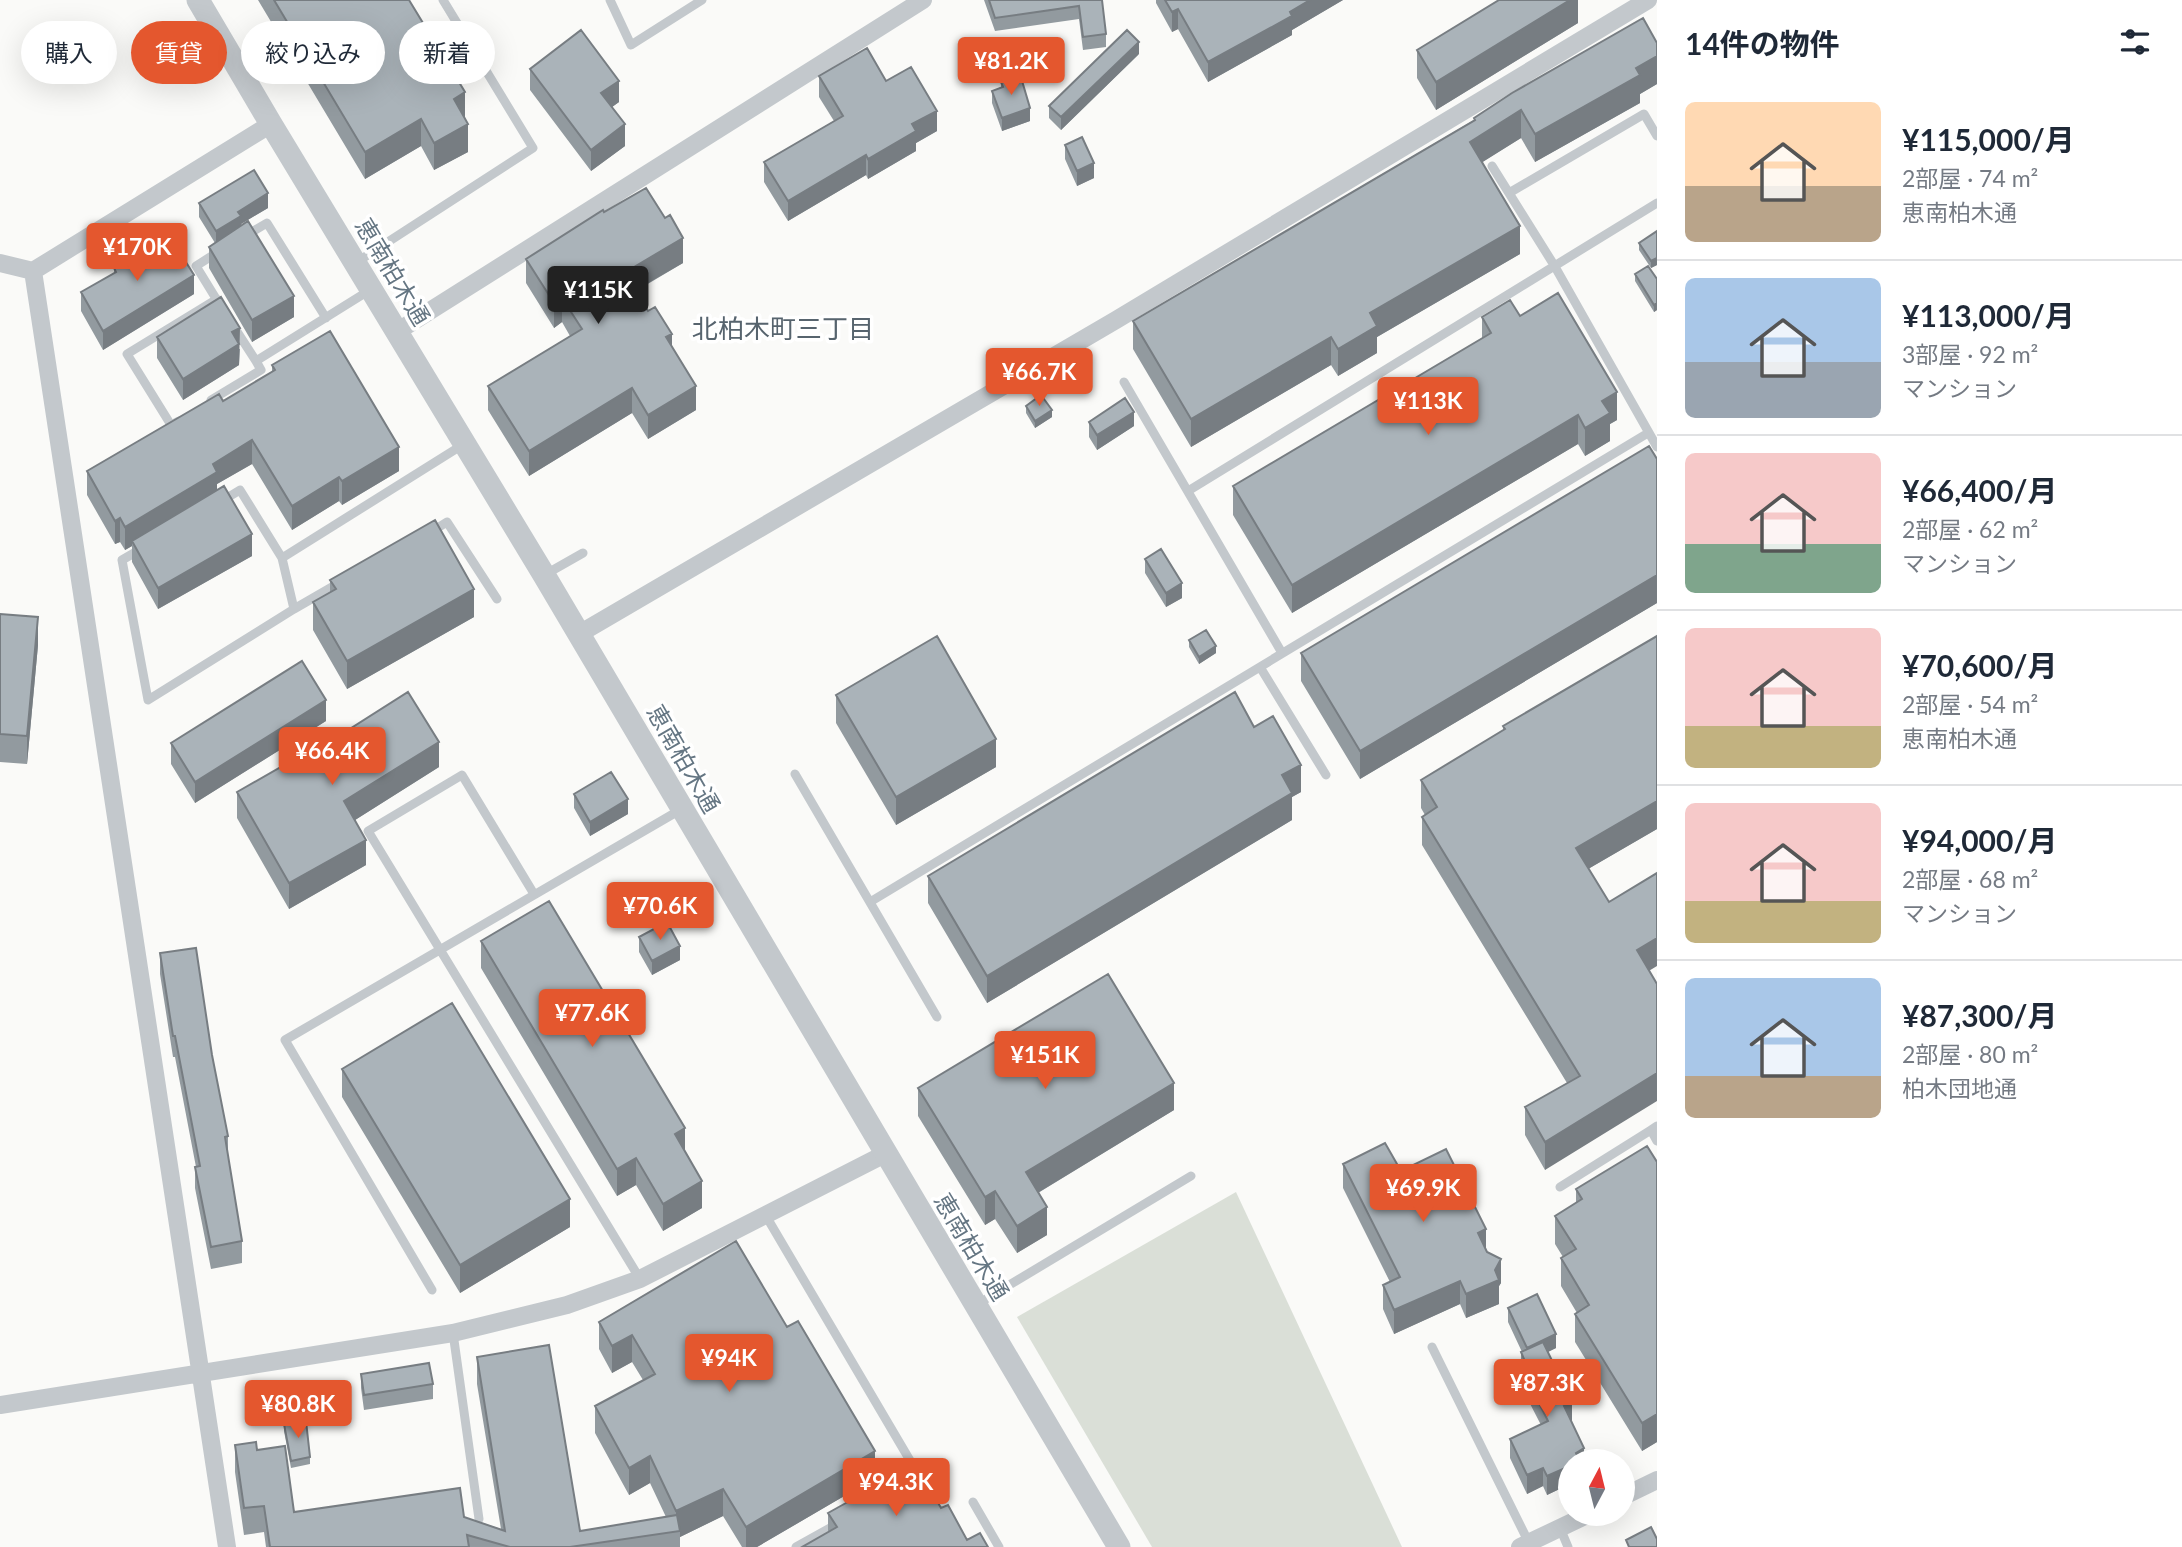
<!DOCTYPE html>
<html lang="ja">
<meta charset="utf-8">
<style>
body{margin:0;font-family:Lato,"Noto Sans JP",sans-serif;background:#f6f6f7;color:#1f2937;height:100vh;display:flex;flex-direction:column;font-size:26px;white-space:nowrap}
*{box-sizing:border-box;margin:0}
p{font-size:23px;color:#747a83}
.icon{flex:none;width:38px;height:38px;fill:none;stroke:currentColor;stroke-width:2;stroke-linecap:round;stroke-linejoin:round}
.map{position:relative;flex:1;overflow:hidden}
.side{display:flex;flex-direction:column;background:#fff;width:525px}
.side>*{flex:none}
.top-card{position:absolute;left:21px;top:21px;width:665px;height:63px;display:flex;gap:14px}
.needle{width:46px;rotate:7deg}
.tools{position:absolute;left:1558px;top:1449px;display:grid;gap:14px}
.tools a{display:grid;place-items:center;width:77px;height:77px;border-radius:50%;background:#fff;box-shadow:0 7px 28px #0002;font-size:35px}
.price{position:absolute;translate:-50% -60px;padding:0 16px;border-radius:7px;background:#e4572e;color:#fff;font-size:23px;line-height:46px;filter:drop-shadow(0 2px 4px #0008)}
.price::after{content:'';position:absolute;left:50%;top:42px;width:21px;height:16px;margin-left:-10px;background:inherit;clip-path:polygon(0 0,100% 0,50% 100%)}
.price.current{background:#222;color:#fff}
ul{padding:0;list-style:none}
li{display:flex;align-items:center;gap:21px;height:175px;padding:0 28px}
li+li{border-top:2px solid #e0e1e3}
li span{display:grid;place-items:center;flex:none;width:196px;height:140px;border-radius:10px;color:#555}
li>.icon{margin-inline-start:auto}
span .icon{width:84px;height:84px;fill:#fffc;stroke-width:1}
li b{font-size:30px}
h2{display:flex;justify-content:space-between;align-items:center;height:84px;padding:0 28px;font-size:30px}
.tag{padding:0 24px;border-radius:32px;background:#fff;box-shadow:0 7px 28px #0002;font-size:24px;line-height:63px}
.tag.current{background:#e4572e;color:#fff}
main{display:flex;flex:1;min-height:0}
.map>svg:first-child{display:block}
</style>
<main>
<div class="map">
<svg width="1657" height="1547" viewBox="0 0 1657 1547">
<rect width="100%" height="100%" fill="#fafaf8"/>
<path fill="#dadfd7" d="M1236,1192l166,355h-250l-135,-230z"/>
<g fill="none" stroke-linecap="round" stroke-linejoin="round">
<path stroke="#c3c8cc" stroke-width="9" d="M610,0l21,45 71,-45
M1492,166l62,99 103,182
M1509,193l135,-79 13,22
M245,236l22,-13 59,95
M218,252l-22,14 27,44
M357,262l176,-114 -90,-148
M234,327l22,34 114,-71
M1124,382l158,271
M211,400l50,-30 -5,-9
M179,421l-8,4 -44,-71 90,-55
M1188,491l469,-288
M222,501l18,-11 42,68 182,-114
M431,532l16,-10 50,77
M141,549l-19,11 26,140 146,-91 -12,-51
M546,574l37,-21
M294,609l45,-26
M1260,667l66,108
M795,774l142,243
M534,894l-72,-119 -94,56 272,448
M870,902l778,-469
M1657,1126l-6,4 6,11
M1560,1187l91,-57
M766,1216l152,258
M432,1290l-147,-250 395,-230
M976,1305l215,-129
M453,1333l26,186
M1432,1347l97,196
M973,1502l26,45
M1560,1528l8,19
M796,1547l43,-24"/>
<path stroke="#c3c8cc" stroke-width="18" d="M0,263l33,8
M398,331l525,-331
M579,634l537,-314 532,-320
M0,1405l453,-72 114,-28 73,-26 245,-125
M1622,1497l35,-17
M227,1547l-194,-1276 238,-147
M1520,1547l69,-33"/>
<path stroke="#c3c8cc" stroke-width="23" d="M198,0l73,124 273,451 575,972"/>
</g>
<path fill="#929a9f" d="M258,0h151l56,119 3,33 -34,18 -13,-24 -56,33z
M984,0h118l4,34v13l-23,3 -4,-31 -84,12z
M1156,0h187l-51,30v5l-84,47 -30,-53 -6,3 -16,-29z
M1578,0v23l-142,87 -19,-32v-28z
M1657,43v41l-17,10v9l-105,59 -14,-24 -39,24 38,92 -143,83v16l-39,23 -7,-11 -140,82 -58,-98v-28l341,-201v-2z
M1139,54l-78,76 -12,-12v-12z
M530,69l89,33 -7,5 13,39 -34,25 -61,-81z
M819,76l67,5 51,50 -21,12v8l-48,28 -2,-4 -78,46 -24,-39v-20l70,-41 -15,-24z
M1001,82l29,39 -28,10 -10,-28v-12l9,-4z
M1065,145l29,33 -17,8 -12,-27z
M199,203l69,5 -27,16v2l53,91 -42,25 -43,-74v-21l6,-4 -16,-26z
M604,212l79,51 -47,28 36,56 24,63 -48,29 -16,-26 -103,63 -41,-66v-24l82,-50 -8,-14 -8,6 -28,-45v-24z
M1657,231v34l-6,3 -12,-18v-7z
M114,268l80,26 -91,56 -22,-39v-19l33,-19z
M1635,274l22,5v31l-3,2 -19,-31z
M1520,316l97,104 -7,4v17l-25,15 -7,-12 -286,169 -59,-98v-29l249,-147v-22z
M157,337l83,12 -1,16 -56,35 -26,-42z
M272,365l127,106 -57,34 -3,-4 -47,29 -40,-66 -35,20v6l35,66 -94,53 -26,-47v-16l-7,4 -5,-8 -5,2 -28,-49v-24l136,-70 49,-29z
M1026,406l26,11 -17,11 -9,-15z
M1089,422l45,4 -37,24 -8,-13z
M1657,459v144l-297,176 -59,-98v-28z
M1145,559l37,39 -16,9 -21,-34z
M330,580l144,37 -127,72 -34,-59v-28l17,-10z
M0,614l38,31 -11,119 -27,-2z
M1657,636v193l-69,40 61,101 -104,200 -20,-35v-28l42,-24 -145,-238v-28l3,-2 -4,-7v-28l82,-49v-5z
M1189,640l27,13 -17,11 -10,-17z
M836,695l160,72 -100,58 -60,-102z
M326,721l-131,82 -24,-39v-21z
M1254,727l47,65 -9,5v23l-305,183 -59,-100v-27z
M315,751l124,16 -84,53 11,45 -77,44 -52,-91v-26z
M574,794l54,20 -38,22 -16,-28z
M639,937l41,23 -28,15 -13,-23z
M481,941l204,210 17,57 -39,23 -27,-46 -19,11 -136,-228z
M160,953l52,102 16,81v21l14,84v22l-31,6 -16,-81v-21h1l-21,-110h-2l-13,-83z
M342,1069l228,158 -110,66 -118,-196z
M918,1088l256,22 -136,83 9,42 -30,18 -22,-34 -10,6 -67,-109z
M1657,1162v280l-15,9 -67,-109v-28l2,-1 -16,-27v-28l2,-1 -8,-13v-28l21,-13v-14z
M1343,1164l58,7 85,79 15,33 -2,3v18l-33,14 -6,-14 -66,30 -11,-25v-24l7,-3 -47,-94z
M736,1241l139,237 -118,69h-15l-19,-31 -43,21v10h-414l-2,-15 -20,3 -9,-63v-27l22,5 37,62 170,5 37,12 -24,-145v-27l103,174 86,-14 -16,-34 -21,12 -34,-62v-27l48,-26 -11,-18 -20,11 -13,-24v-27z
M1508,1308l48,40 -8,4 24,68 -1,1 13,40h-14v23l-23,11 -4,-9 -16,8 -17,-36v-19l31,-14 -16,-31v-15l-4,-9v-18h1l-14,-30z
M361,1374l72,10v15l-69,11 -3,-22z
M284,1424l26,33v7l-19,4 -7,-37z
M941,1508l26,32 -139,-8v-19z"/>
<path fill="#777d82" d="M1310,0h33l-51,30v5l-84,47v-20z
M1570,0h8v23l-142,87v-28z
M1178,9v20l-6,3v-20z
M1139,42v12l-78,76v-13z
M1657,56v28l-17,10v9l-105,59v-28l101,-66z
M619,81v21l-18,13v-22z
M465,92v28l-11,-21z
M1030,108v13l-28,10v-13z
M1521,110v28l-51,32v-28z
M937,111v20l-21,12v8l-48,28v-20l44,-35z
M421,119v27l-56,33v-27z
M468,124v28l-34,18v-27z
M625,124v22l-34,25v-21z
M866,155v20l-78,46v-20z
M1094,163v15l-17,8v-15z
M268,193v15l-27,16v6l-25,16v-15l22,-19z
M1520,226v28l-143,83v16l-39,23v-27l32,-36z
M683,238v25l-59,34v-24z
M1657,258v7l-6,3v-7z
M194,275v19l-91,56v-19z
M294,296v21l-42,25v-22z
M562,298v24l-8,6v-25z
M1657,303v7l-3,2v-7z
M240,328l-1,37 -56,35v-21l49,-47z
M672,334v24l-6,-21z
M1331,337v28l-140,82v-28z
M696,386v24l-48,29v-24z
M632,388v25l-103,63v-25z
M1617,392v28l-7,4v17l-25,15v-28l17,-27z
M1052,410v7l-17,11v-7z
M1134,412v14l-37,24v-15z
M1578,415v29l-286,169v-28z
M252,440v24l-35,20v11l-85,46v5l-7,4v-23l88,-63z
M399,447v24l-57,34v-24z
M339,477v24l-47,29v-24z
M120,518v24l-5,2v-23z
M252,534v22l-94,53v-21z
M1657,575v28l-297,176v-28z
M1182,583v15l-16,9v-14z
M474,589v28l-127,72v-28z
M38,617v28l-11,119v-28z
M1216,646v7l-17,11v-7z
M326,700v21l-131,82v-21z
M996,739v28l-100,58v-28z
M439,742v25l-95,60v-26z
M1301,765v27l-9,5v23l-305,183v-27l295,-201z
M628,799v15l-38,22v-14z
M1657,801v28l-81,47v-28z
M366,840v25l-77,44v-26z
M1657,938v28l-20,12v-28z
M680,946v14l-28,15v-14z
M1657,1073v28l-112,69v-28z
M1174,1083v27l-148,90v-28z
M685,1128v28l-10,-22z
M636,1158v27l-19,11v-27z
M702,1181v27l-39,23v-27z
M995,1191v28l-10,6v-28z
M570,1199v28l-110,66v-28z
M1047,1207v28l-30,18v-27z
M1486,1229v24l-8,-20z
M1501,1259v24l-2,3v18l-33,14v-24l29,-24z
M1460,1281v23l-66,30v-24z
M1556,1334v14l-29,14v-14z
M632,1335v27l-20,11v-27z
M1572,1402v18l-8,4v-18z
M1657,1414v28l-15,9v-28z
M1584,1448v13h-8v-8z
M875,1451v27l-118,69h-11v-20z
M650,1456v27l-21,12v-27z
M1570,1466v18l-23,11v-19z
M1543,1468v18l-16,8v-19z
M723,1489v27l-43,21v-6l-4,1v-21z"/>
<path fill="#aab3b9" stroke="#777d82" stroke-width="2" d="M274,0h135l56,92 -11,7 14,25 -34,19 -13,-24 -56,33z
M989,0h113l4,34 -23,3 -4,-31 -84,12z
M1165,0h145l-20,12 2,4 -84,46 -30,-53 -6,3z
M1499,0h71l-134,82 -19,-32z
M1643,18l14,25v13l-21,12 4,7 -105,59 -14,-24 -51,32 50,84 -150,87 7,13 -39,23 -7,-12 -140,82 -58,-98 342,-201 -1,-2 38,-25z
M581,30l38,51 -18,12 24,31 -34,26 -61,-81z
M1127,30l12,12 -78,75 -12,-11z
M867,48l19,33 25,-14 26,44 -25,13 4,7 -48,28 -2,-4 -78,46 -24,-39 79,-46 -24,-40z
M1020,74l10,34 -28,10 -10,-27 11,-4 -2,-5z
M1082,137l12,26 -17,8 -12,-26z
M254,170l14,23 -30,19 3,4 -25,15 -17,-28z
M646,188l19,30 5,-3 13,23 -59,35 24,38 7,-4 17,27 -6,3 30,49 -48,29 -16,-27 -103,63 -41,-65 94,-57 -20,-31 -8,5 -28,-44 77,-49 1,2z
M248,221l46,75 -42,24 -43,-73z
M1657,231v27l-6,3 -12,-18z
M169,235l25,40 -91,56 -22,-39 35,-20 -2,-4z
M1648,266l9,13v24l-3,2 -19,-31z
M1558,293l59,99 -15,9 8,12 -25,15 -7,-13 -286,170 -59,-99 258,-153 -9,-16 28,-17 10,16z
M221,297l19,31 -8,4 7,12 -56,35 -26,-42z
M330,331l69,116 -57,34 -3,-4 -47,29 -40,-66 -39,24 4,8 -92,55 -5,-9 -5,3 -28,-50 132,-77 4,7 52,-31 -3,-5z
M1041,395l11,15 -17,11 -9,-15z
M1125,398l9,14 -37,23 -8,-13z
M1649,446l8,13v116l-297,176 -59,-98z
M224,486l28,48 -94,54 -26,-47z
M435,520l39,69 -127,72 -34,-59 23,-13 -6,-9z
M1161,549l21,34 -16,10 -21,-34z
M0,614l38,3 -11,119 -27,-2z
M1206,630l10,16 -17,11 -10,-17z
M937,636l59,103 -100,58 -60,-102z
M1657,636v165l-81,47 33,54 48,-29v65l-20,12 20,34v89l-112,69 -20,-35 55,-31 -158,-259 15,-10 -16,-27 84,-51 -2,-3z
M302,661l24,39 -131,82 -24,-39z
M408,692l31,50 -95,59 22,39 -77,43 -52,-91 77,-44 1,3z
M1235,692l19,35 19,-11 28,49 -19,10 10,18 -305,183 -59,-100z
M611,772l17,27 -38,23 -16,-28z
M549,901l136,227 -10,6 27,47 -39,23 -27,-46 -19,11 -136,-228z
M667,922l13,24 -28,15 -13,-24z
M196,948l16,107 16,81 -3,1 17,104 -31,6 -16,-80 5,-1 -25,-130h-2l-13,-83z
M1108,974l66,109 -148,89 21,35 -30,19 -22,-35 -10,6 -67,-109z
M452,1003l118,196 -110,66 -118,-196z
M1385,1143l16,28 45,-22 40,80 -8,4 9,19 14,7 -6,11 4,10 -33,14 -6,-13 -66,29 -11,-25 17,-8 -57,-113z
M1647,1146l10,16v252l-15,9 -67,-109 14,-9 -28,-47 15,-9 -21,-33 27,-17 -6,-10z
M736,1241l51,86 11,-6 77,130 -129,76 -23,-38 -47,22 -26,-55 -21,12 -34,-62 60,-32 -23,-39 -20,11 -13,-24z
M1537,1294l19,40 -29,14 -19,-40z
M1543,1342l29,60 -8,4 20,42 -8,5 4,8h-10v5l-23,10 -4,-8 -16,7 -17,-36 38,-18 -23,-46 5,-2 -9,-21z
M549,1345l31,186 97,-16 3,16 -110,16h-60l-43,-12 2,12h-199l-6,-41 -20,2 -9,-63 21,-3 1,8 28,-4 9,66 166,-24 4,29 41,14 -28,-174z
M429,1363l4,21 -69,11 -3,-21z
M306,1421l4,36 -19,4 -7,-37z
M916,1464l25,44 7,-3 19,35 13,-7 8,14h-186l35,-20 -9,-14z
M1651,1527l6,12v8h-28l-3,-7z"/>
<g text-anchor="middle" stroke-width="7" stroke-linejoin="round" paint-order="stroke">
<g font-size="24" fill="#657683" stroke="#fff">
<text transform="translate(392 272) rotate(59)" y="8">恵南柏木通</text>
<text transform="translate(683 759) rotate(60)" y="8">恵南柏木通</text>
<text transform="translate(971 1247) rotate(59)" y="8">恵南柏木通</text>
</g>
<g font-size="26" fill="#57646e" stroke="#fff">
<text x="783" y="338">北柏木町三丁目</text>
</g>
</g>
</svg>
<div class="tools">
<a><svg class="needle" viewBox="-14 -14 28 28"><path d="M0-13l5 13h-10z" fill="#e53935"/><path d="M0 13l5-13h-10z" fill="#747a83"/></svg></a>
</div>
<b class="price" style="left:1011px;top:97px">¥81.2K</b>
<b class="price" style="left:137px;top:283px">¥170K</b>
<b class="price current" style="left:598px;top:326px">¥115K</b>
<b class="price" style="left:1039px;top:408px">¥66.7K</b>
<b class="price" style="left:1428px;top:437px">¥113K</b>
<b class="price" style="left:332px;top:787px">¥66.4K</b>
<b class="price" style="left:660px;top:942px">¥70.6K</b>
<b class="price" style="left:592px;top:1049px">¥77.6K</b>
<b class="price" style="left:1045px;top:1091px">¥151K</b>
<b class="price" style="left:1423px;top:1224px">¥69.9K</b>
<b class="price" style="left:729px;top:1394px">¥94K</b>
<b class="price" style="left:1547px;top:1419px">¥87.3K</b>
<b class="price" style="left:298px;top:1440px">¥80.8K</b>
<b class="price" style="left:896px;top:1518px">¥94.3K</b>
<div class="top-card">
<a class="tag">購入</a>
<a class="tag current">賃貸</a>
<a class="tag">絞り込み</a>
<a class="tag">新着</a>
</div>
</div>
<section class="side">
<h2>14件の物件<svg class="icon" aria-label="filters" viewBox="0 0 24 24"><path d="M4 7h16M4 17h16"/><circle cx="9" cy="7" r="2"/><circle cx="15" cy="17" r="2"/></svg></h2>
<ul>
<li><span style="background:linear-gradient(#ffd9b3 60%,#b9a48a 0)"><svg class="icon" aria-label="home" viewBox="0 0 24 24"><path d="M3 11l9-7 9 7M6 9v11h12V9"/></svg></span><div><b>¥115,000/月</b><p>2部屋 · 74 m²</p><p>恵南柏木通</p></div></li>
<li><span style="background:linear-gradient(#a9c7e8 60%,#9aa5b1 0)"><svg class="icon" aria-label="home" viewBox="0 0 24 24"><path d="M3 11l9-7 9 7M6 9v11h12V9"/></svg></span><div><b>¥113,000/月</b><p>3部屋 · 92 m²</p><p>マンション</p></div></li>
<li><span style="background:linear-gradient(#f6c9c9 65%,#7fa58c 0)"><svg class="icon" aria-label="home" viewBox="0 0 24 24"><path d="M3 11l9-7 9 7M6 9v11h12V9"/></svg></span><div><b>¥66,400/月</b><p>2部屋 · 62 m²</p><p>マンション</p></div></li>
<li><span style="background:linear-gradient(#f6c9c9 70%,#c2b280 0)"><svg class="icon" aria-label="home" viewBox="0 0 24 24"><path d="M3 11l9-7 9 7M6 9v11h12V9"/></svg></span><div><b>¥70,600/月</b><p>2部屋 · 54 m²</p><p>恵南柏木通</p></div></li>
<li><span style="background:linear-gradient(#f6c9c9 70%,#c2b280 0)"><svg class="icon" aria-label="home" viewBox="0 0 24 24"><path d="M3 11l9-7 9 7M6 9v11h12V9"/></svg></span><div><b>¥94,000/月</b><p>2部屋 · 68 m²</p><p>マンション</p></div></li>
<li><span style="background:linear-gradient(#a9c7e8 70%,#b9a48a 0)"><svg class="icon" aria-label="home" viewBox="0 0 24 24"><path d="M3 11l9-7 9 7M6 9v11h12V9"/></svg></span><div><b>¥87,300/月</b><p>2部屋 · 80 m²</p><p>柏木団地通</p></div></li>
</ul>
</section>
</main>
